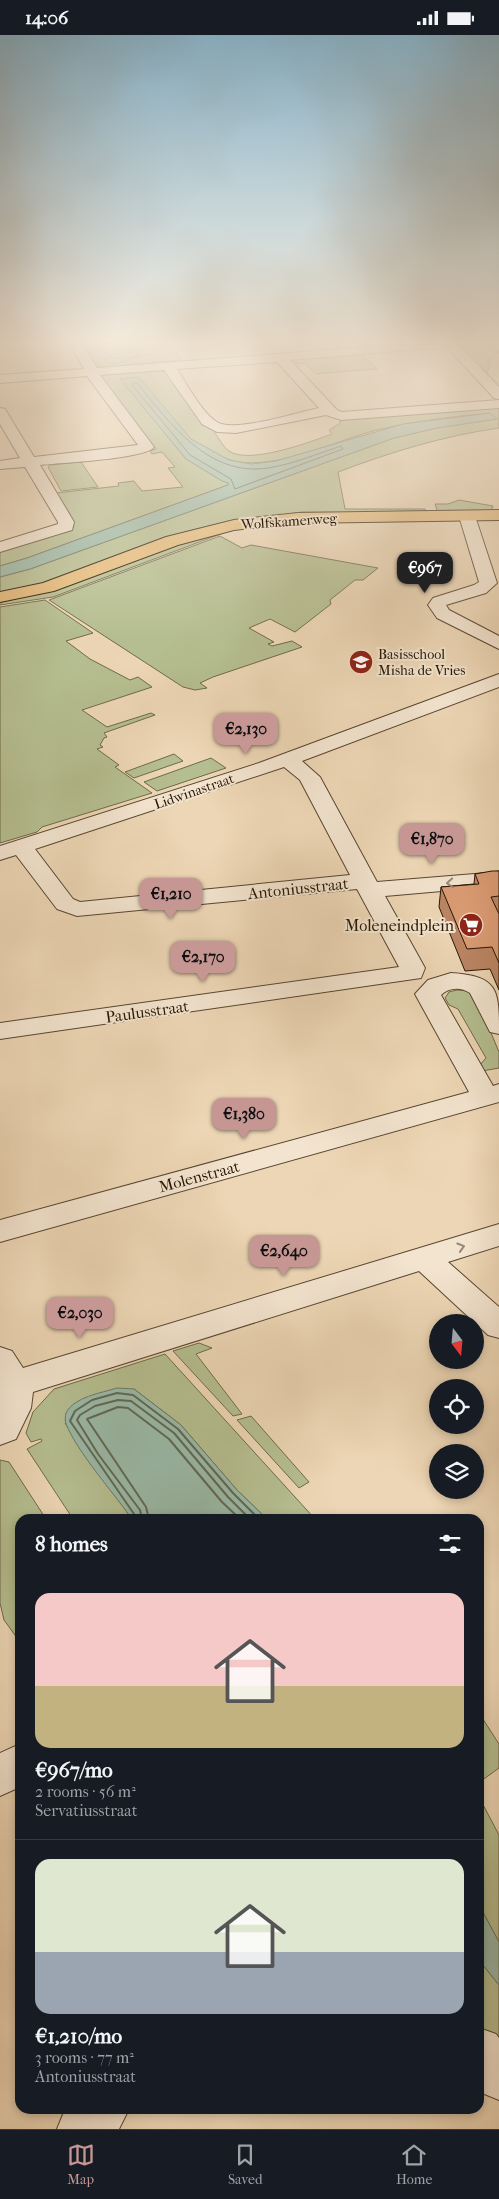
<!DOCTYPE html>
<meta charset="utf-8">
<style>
body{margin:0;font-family:"IM FELL French Canon",serif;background:#242831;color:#f1f3f6;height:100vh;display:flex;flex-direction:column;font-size:19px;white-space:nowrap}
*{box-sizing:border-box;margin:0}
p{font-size:16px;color:#9ea1a6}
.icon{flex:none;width:28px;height:28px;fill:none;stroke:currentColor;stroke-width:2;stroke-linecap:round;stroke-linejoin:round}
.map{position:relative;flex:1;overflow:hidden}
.drawer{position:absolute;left:15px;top:1479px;width:469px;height:600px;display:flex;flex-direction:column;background:#171b24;border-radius:15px;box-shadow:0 2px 8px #0003}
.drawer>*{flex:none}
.needle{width:32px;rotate:164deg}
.controls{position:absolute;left:429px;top:1279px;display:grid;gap:10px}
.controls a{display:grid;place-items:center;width:55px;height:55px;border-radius:50%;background:#171b24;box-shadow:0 2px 8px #0003;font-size:25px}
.price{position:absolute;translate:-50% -42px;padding:0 11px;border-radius:10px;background:#c59692;color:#111;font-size:16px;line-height:32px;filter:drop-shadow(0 1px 2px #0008)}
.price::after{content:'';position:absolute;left:50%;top:30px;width:15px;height:11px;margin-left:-8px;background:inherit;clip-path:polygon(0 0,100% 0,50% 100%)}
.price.selected{background:#222;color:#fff}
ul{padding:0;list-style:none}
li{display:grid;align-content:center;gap:10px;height:265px;padding:0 20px}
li+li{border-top:1px solid #363941}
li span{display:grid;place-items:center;height:155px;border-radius:15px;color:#555}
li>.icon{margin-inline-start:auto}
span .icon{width:90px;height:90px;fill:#fffc;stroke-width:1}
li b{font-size:21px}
h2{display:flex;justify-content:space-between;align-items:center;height:60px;padding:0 20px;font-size:21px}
.status{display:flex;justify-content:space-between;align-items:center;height:35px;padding:0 25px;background:#171b24;direction:ltr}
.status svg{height:14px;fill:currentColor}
.tab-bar{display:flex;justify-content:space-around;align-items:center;height:70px;border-top:1px solid #363941;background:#171b24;font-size:14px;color:#9ea1a6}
.tab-bar a{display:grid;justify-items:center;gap:2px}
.tab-bar .selected{color:#c59692}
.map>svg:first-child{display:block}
</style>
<div class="status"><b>14:06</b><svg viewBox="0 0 49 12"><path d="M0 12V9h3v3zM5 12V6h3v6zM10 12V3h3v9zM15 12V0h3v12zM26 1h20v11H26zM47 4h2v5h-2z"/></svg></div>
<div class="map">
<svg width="499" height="2094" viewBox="0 0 499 2094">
<rect width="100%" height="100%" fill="#edd6b5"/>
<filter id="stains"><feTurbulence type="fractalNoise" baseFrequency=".004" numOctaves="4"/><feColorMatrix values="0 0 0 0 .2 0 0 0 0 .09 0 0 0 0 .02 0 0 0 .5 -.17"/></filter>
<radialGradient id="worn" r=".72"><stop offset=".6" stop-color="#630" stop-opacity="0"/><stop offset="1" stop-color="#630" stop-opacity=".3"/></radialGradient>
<path fill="#b5be90" stroke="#6e6a4a" d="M83,310h14l11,19 46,-12 -2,-7h19l10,15 -81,7 -4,-1z
M476,310l14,14 -3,17 -24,-28z
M361,319l16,15 -62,5 -10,-11 -9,1 -2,-3 1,-2z
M157,335l11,3 40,55 10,2 -4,2c5,6 9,15 15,19 20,14 81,-9 103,-17l-3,-4 10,-6 2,-5 155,-11h3v20c-56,8 -108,24 -161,44l7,37h80l2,4 -125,-1 -80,11 -48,12 -135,49 -39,8v-15l30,-8 364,-131 43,-10 59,-9 -6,-6c-38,4 -76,8 -113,17 -40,10 -107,43 -147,30 -42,-14 -76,-52 -109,-81l65,80 42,24v2l-201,73 -27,8v-16l74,-23 -18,-34 63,-7 -1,-3 16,-2 8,10 41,-4 -15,-19 7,-1 -13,-15 -10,2 -2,-3 6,-2 -57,-71 7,-4z
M81,427l17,25 -37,4 -13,-24 2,-2z
M459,465l34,6 -2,5 -53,2 -3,-9h13z
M234,494l-181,68 -53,8 2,-3 63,-15 118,-44z
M220,501l22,12 9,-3 127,23 -15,12h-8l-25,20 1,4 -36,28 -25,-13 -21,9 25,14 -6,2 4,2 20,-5 10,6 -89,30 -13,6 7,5 -12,2 -12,-3 -134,-87z
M45,565l48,33 -27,8 24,18 40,21 8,-3 14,10 -70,23 25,17 44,-14 4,2 -51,18 3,4 -3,1 -4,7 3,2 -6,2 22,16 -4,2 37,26 -110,34 -5,5 -37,11v-236z
M174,719l9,7 -49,17 -9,-6z
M211,723l15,10 -69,23 -13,-9z
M457,955l12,1 7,6 23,55v16l-17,3 -3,-5 7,-8 -28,-49 -9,-4 -4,-7 4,-6z
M199,1308l13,5 -16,6 46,60 -9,2 -60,-65z
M165,1319l150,165h-48l-30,-29 -56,-65 -47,-36 -69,34 24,37 43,59h-59l-46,-70 15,-8 -1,-2 -10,3 -5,-9 7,-21 21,-23z
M251,1381l58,66 -10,6 -62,-68z
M0,1425l9,2 37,57h-26v123l-16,-22 -4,-17z
M479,1678l20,31v24l-18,13 -2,-4z
M479,1762l20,38v107l-20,-37z
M479,1925l20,25v72l-20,-25z"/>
<path fill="#9abaa8" stroke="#6c7866" d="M97,310h55l4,4c-5,10 -24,3 -30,13l-18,2z
M139,342l52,62 38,21 22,4 25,-3 127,-37 87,-11 7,6 -60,9 -43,10 -364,131 -30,8v-11l27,-8 201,-73v-2l-6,-2 -36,-22 -66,-80z
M117,1353l17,1 47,36 56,65 30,29h-135c-19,-27 -54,-66 -66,-95 -1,-2 -1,-8 0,-11 8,-16 35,-20 51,-25z
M479,1870l20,37v43l-20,-25z"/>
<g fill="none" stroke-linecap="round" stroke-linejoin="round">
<path stroke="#606856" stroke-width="1" d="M103,310l9,13h9l9,-6 18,-3 2,-4
M134,348h3c34,41 71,94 131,85 25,-4 49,-14 73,-22l2,3 -108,40 -4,-10 -41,-24 -57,-69z"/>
<path stroke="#606856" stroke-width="2" d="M135,1484l-1,-5 -64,-93 5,-10 17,-11 25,-7 16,2 45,34 55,64 26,26
M142,1484l-2,-9 -42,-56 -21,-34 3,-5 15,-9 23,-6 13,1 43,32 54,64 22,22
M149,1484l-3,-12 -59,-88 31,-12 10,1 41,31 53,63 18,17"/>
<g stroke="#584630" stroke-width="2">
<path id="minor" d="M71,310h12l14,23 297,-23h65l40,42v12l-5,-1 -47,-51 -157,13 47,50 5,2 157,-12v8l-158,12 -15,-5 -90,18 -19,-1 -15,-8 -38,-54 -64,5 54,72c-8,12 -96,16 -114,18l34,57 -2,8 -72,22v-10l58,-18v-2l-33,-55 -25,2v-8l20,-3 -20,-34v-16l5,1 29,48 104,-12 -51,-69 -87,7v-8l84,-6zM277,327l42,46c-21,4 -84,25 -102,14 -15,-9 -30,-38 -40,-53z
M488,310h11v7z
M467,476l8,5 22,67 -11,10 -40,12 3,5 50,26v13l-62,-31 -9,-13 5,-7 41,-13 5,-3 -20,-66z
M499,639v13l-197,74 18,16 57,105 122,-10v14l-114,10 40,72 -4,10 -421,61v-16l399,-56 -42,-78 -280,27 -20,-7 -41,-54 -16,5v-14l259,-83zM284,732l16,13 50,95 -270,27 -7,-3 -38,-50z
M451,938c48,3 48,17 48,61l-9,-2 -20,-39c-9,-6 -21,-6 -29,2l52,91 6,-2v18l-499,140v-22l469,-128 -54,-98 13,-14z
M499,1189v22l-51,16 51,45v31l-11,-3 -69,-64 -386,121 -2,16 -15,31 -16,6v-98l12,4 11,17z
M20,1709v43l-20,9v-43z
M479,1993l17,6 3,4v62l-17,-7 -3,-4z
M67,2074h62l-10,20h-62l7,-17z"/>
</g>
<g stroke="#271603" stroke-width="2">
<path id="major" d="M499,475v10l-201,3 -64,7 -56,15 -124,46 -54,11v-10l43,-9 123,-46 68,-17 64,-7z"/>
</g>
<use href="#minor" fill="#f3e4cf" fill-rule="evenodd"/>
<use href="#major" fill="#e6bb7a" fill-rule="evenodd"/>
</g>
<path fill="#bb8563" stroke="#271603" d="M499,836v119l-9,-21 -25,2 -26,-64 2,-20 33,-3 1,-10z"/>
<path fill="#da9b73" stroke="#271603" d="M492,836h7v25l-8,1 8,17v49l-7,-16 -25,2 -26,-62 38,-3 -4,-10z"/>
<defs><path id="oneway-chevron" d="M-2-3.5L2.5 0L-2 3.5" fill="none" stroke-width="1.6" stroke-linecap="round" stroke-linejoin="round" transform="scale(1.25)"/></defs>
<g stroke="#978773">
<use href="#oneway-chevron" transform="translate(450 848) rotate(175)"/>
<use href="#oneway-chevron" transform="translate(461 1212) rotate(-17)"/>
</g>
<linearGradient id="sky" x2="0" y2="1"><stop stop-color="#89b6ce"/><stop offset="0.51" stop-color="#f7edde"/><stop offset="1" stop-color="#f7edde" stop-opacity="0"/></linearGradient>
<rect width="499" height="603" fill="url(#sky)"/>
<defs>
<g id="school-disc" transform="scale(1.25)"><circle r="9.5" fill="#8f2418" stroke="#f3e4cf"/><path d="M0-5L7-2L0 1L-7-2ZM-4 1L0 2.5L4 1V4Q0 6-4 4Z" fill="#fff"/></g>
<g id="supermarket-disc" transform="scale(1.25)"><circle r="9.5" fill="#8f2418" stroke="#f3e4cf"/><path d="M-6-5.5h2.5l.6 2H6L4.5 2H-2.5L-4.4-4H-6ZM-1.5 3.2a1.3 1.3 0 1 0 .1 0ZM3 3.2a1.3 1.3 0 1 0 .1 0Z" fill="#fff"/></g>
</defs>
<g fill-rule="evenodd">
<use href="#school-disc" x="361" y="627"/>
<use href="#supermarket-disc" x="471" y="890"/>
</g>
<g text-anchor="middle" stroke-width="4" stroke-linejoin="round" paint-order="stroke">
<g font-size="14" fill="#271603" stroke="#f3e4cf">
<text transform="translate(289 486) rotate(-4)" y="5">Wolfskamerweg</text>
<text transform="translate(194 756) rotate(-19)" y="5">Lidwinastraat</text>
</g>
<g font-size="14" fill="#271603" stroke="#f3e4cf" text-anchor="start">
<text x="378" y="624">Basisschool<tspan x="378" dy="16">Misha de Vries</tspan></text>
</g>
<g font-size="16" fill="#271603" stroke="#f3e4cf">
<text transform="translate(298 853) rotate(-6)" y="6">Antoniusstraat</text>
<text transform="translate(147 976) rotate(-8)" y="6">Paulusstraat</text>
<text transform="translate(199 1141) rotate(-15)" y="6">Molenstraat</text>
</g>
<g font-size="16" fill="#271603" stroke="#f3e4cf" text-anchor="end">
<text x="454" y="896">Moleneindplein</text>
</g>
</g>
<rect width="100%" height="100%" filter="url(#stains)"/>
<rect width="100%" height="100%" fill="url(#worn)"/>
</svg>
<div class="controls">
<a><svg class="needle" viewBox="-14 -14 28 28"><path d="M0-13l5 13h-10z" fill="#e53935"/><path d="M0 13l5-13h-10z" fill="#9ea1a6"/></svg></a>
<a><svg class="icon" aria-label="locate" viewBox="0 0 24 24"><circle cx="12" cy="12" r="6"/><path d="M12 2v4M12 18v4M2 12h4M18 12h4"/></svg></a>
<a><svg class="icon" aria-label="layers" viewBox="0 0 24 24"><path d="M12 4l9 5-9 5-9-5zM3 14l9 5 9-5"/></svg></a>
</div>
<b class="price selected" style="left:425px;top:559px">€967</b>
<b class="price" style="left:246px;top:720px">€2,130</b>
<b class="price" style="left:432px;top:830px">€1,870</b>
<b class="price" style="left:171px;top:885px">€1,210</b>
<b class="price" style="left:203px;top:948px">€2,170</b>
<b class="price" style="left:244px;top:1105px">€1,380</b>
<b class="price" style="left:284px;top:1242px">€2,640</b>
<b class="price" style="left:80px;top:1304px">€2,030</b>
<section class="drawer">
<h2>8 homes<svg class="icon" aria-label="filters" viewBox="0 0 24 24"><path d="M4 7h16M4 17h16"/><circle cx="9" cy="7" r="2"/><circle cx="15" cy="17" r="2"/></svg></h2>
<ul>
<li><span style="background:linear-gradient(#f6c9c9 60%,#c2b280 0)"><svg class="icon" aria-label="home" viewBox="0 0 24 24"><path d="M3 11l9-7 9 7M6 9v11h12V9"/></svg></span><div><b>€967/mo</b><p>2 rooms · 56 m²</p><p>Servatiusstraat</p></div></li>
<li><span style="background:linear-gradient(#dfe7d0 60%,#9aa5b1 0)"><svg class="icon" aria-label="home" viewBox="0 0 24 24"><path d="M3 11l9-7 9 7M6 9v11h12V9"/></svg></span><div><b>€1,210/mo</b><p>3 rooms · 77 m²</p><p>Antoniusstraat</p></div></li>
</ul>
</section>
</div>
<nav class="tab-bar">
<a class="selected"><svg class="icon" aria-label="map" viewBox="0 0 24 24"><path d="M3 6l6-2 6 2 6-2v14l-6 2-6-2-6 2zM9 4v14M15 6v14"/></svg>Map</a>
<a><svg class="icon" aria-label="saved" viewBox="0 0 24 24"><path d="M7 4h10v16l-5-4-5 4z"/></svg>Saved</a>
<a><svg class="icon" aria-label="home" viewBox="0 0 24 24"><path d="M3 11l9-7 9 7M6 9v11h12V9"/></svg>Home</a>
</nav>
